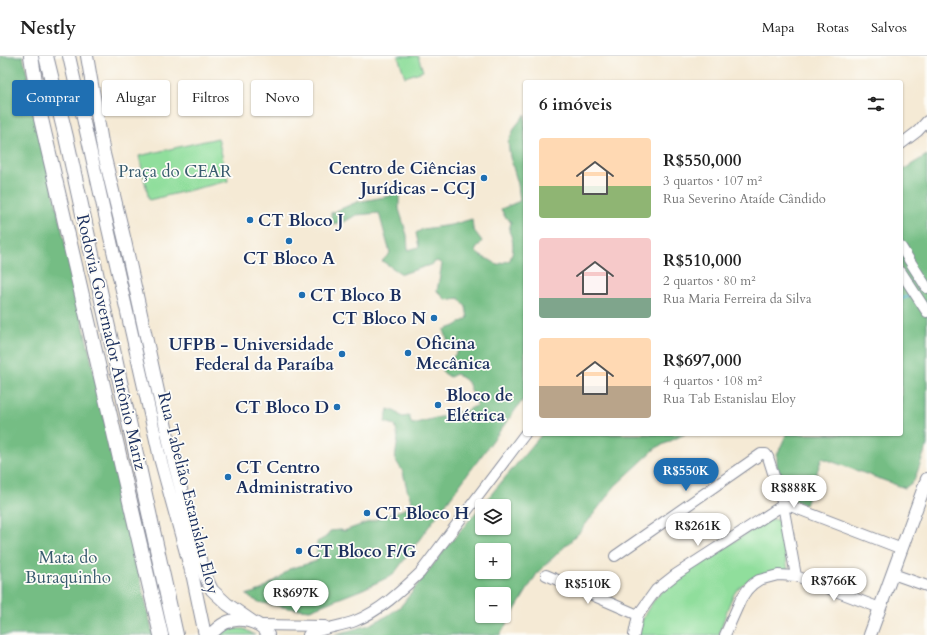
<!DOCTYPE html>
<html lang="pt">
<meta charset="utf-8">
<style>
body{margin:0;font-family:Cardo,serif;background:#f2f2f2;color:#222;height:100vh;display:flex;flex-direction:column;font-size:15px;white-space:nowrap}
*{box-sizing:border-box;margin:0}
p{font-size:13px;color:#767676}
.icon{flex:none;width:22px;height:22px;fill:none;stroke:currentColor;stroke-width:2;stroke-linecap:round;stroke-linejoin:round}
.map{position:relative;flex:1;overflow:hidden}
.sheet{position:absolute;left:523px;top:24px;width:380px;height:356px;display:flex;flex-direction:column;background:#fff;border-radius:4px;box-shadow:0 1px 3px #0004}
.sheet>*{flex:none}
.guide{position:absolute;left:12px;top:24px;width:380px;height:36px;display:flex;gap:8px}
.tools{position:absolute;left:475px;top:443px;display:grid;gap:8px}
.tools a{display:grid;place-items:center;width:36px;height:36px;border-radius:4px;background:#fff;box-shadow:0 1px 3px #0004;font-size:20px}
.price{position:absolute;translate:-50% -34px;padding:0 9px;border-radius:14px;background:#fff;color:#222;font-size:13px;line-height:26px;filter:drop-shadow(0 1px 2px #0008)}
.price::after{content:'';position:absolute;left:50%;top:24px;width:12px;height:9px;margin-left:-6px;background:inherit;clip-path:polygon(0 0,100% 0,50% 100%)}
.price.on{background:#1f6fb2;color:#fff}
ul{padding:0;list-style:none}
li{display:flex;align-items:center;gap:12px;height:100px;padding:0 16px}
li span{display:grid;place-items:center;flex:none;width:112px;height:80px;border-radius:4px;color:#555}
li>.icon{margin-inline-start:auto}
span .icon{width:48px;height:48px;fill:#fffc;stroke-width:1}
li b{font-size:17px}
h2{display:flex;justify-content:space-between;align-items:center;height:48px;padding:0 16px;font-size:17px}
.pill{padding:0 14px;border-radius:4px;background:#fff;box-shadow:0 1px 3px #0004;font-size:14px;line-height:36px}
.pill.on{background:#1f6fb2;color:#fff}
header{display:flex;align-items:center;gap:24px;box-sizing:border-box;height:56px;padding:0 20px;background:#fff;border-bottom:1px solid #e0e0e0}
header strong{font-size:19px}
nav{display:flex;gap:22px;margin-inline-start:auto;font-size:14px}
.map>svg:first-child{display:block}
</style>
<header>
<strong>Nestly</strong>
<nav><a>Mapa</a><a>Rotas</a><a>Salvos</a></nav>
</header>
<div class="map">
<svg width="927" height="579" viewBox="0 0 927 579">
<rect width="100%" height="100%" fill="#fdfcf7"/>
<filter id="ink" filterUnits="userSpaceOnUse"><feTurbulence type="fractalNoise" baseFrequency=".025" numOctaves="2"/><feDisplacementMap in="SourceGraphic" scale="8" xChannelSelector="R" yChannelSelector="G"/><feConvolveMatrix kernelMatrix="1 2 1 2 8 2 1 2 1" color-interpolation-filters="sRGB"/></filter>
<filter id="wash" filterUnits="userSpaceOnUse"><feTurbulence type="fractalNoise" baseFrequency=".012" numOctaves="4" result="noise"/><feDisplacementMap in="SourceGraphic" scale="16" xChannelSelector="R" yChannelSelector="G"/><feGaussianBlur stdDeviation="0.9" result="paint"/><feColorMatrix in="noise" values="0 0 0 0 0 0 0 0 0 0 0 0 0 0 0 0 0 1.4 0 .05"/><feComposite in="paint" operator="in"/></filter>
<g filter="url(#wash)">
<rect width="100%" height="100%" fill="#f5ead5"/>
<path fill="#90de9c" stroke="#56867d" d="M398,0h20l5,15 -18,6z
M218,82l10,43 -79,19 -10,-44z
M772,463l6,1 10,49 -1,2c-19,1 -39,5 -51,20 -7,9 -13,33 -17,44h-81c8,-44 52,-66 87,-88 16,-9 31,-21 47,-28z
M233,573h11l11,6h-34l5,-4z"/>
<path fill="#74bd84" stroke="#487671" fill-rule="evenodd" d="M0,0h23l130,579h-153z
M525,58v283l-132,178 -30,14 -53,21 -22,-2 -30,-6 -12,-7 15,-5 18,-12 10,-9 28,-8v-19l9,-5 4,-6 10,-1 4,1 69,-25 -6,-17 -4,-17 -8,-13 3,-21 -3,-13 -10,-3 3,-13 8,3 6,5 7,-1 3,8 56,-14 9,-5 -9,-23 -12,-8 -6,3 -9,-6 18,-21 -9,-3 -6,-17 11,-4 13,-8 -2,-11 -7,-9 -13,2 -9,-9 5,-27 -5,-3 -7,4 -28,9 -20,-13 8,-8 -11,-40 -23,2 -12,7 -12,2 -1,-11 26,-11 33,-6 9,-5v18l8,26 1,15 11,-3 -3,-14 7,-4 28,-4 21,-6 1,10 9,12 -7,10c8,9 14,6 22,14l13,-5c4,-11 4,-19 -1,-29l2,-9 -6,-5 -4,-8 19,-8 -2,-17 -8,-27 -2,-15 7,-15z
M927,99v290l-13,36 -9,7 -83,-30 -17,47 -9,-4 -19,-34v-12l9,-20 -1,-1h116v-263z
M542,378h143l-29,14 -41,38 -36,47 -41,39 -38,63h-167l36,-10 18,-9 14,-10 49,-63zM482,450h22v22h-22zM482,494h22v22h-22zM482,538h22v22h-22z"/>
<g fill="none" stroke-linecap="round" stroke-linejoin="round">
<path stroke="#4aafca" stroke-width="2.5" d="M901,243l13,-4"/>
</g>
</g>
<g filter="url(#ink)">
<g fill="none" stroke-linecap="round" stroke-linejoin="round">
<g stroke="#888c9a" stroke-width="12">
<path id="minor" d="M901,88l17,-13 9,-10
M901,191l26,41
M901,216l26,40
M615,500l146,-102h5l2,3 15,48 13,71
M893,518l34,12
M546,519l92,40
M260,569l65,1
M308,579c15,-8 32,-8 47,-14 25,-10 46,-30 65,-48l105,-139
M634,579l4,-20 18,-25 19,-15 108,-70 10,2 109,42
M725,579l16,-36 6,-9 6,-6 6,-4 19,-5 18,1 84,32"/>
</g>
<g stroke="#888c9a" stroke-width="14">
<path id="major" d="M69,0l91,402 33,120 12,57
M87,0l17,98 21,87 47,214 26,98 7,23 7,14 15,14 26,18
M210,579c5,-5 9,-9 15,-12 14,-7 36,-2 43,12
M870,579l57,-156"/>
</g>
<g stroke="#888c9a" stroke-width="16">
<path id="highway" d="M31,0l10,63 120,516
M46,0l20,81 110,498"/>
</g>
<use href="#minor" stroke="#fff" stroke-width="10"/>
<use href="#major" stroke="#fff" stroke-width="12"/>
<use href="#highway" stroke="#fff" stroke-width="14"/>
</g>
</g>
<g fill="#1f6fb2" stroke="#fdfcf7" stroke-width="1.5">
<circle cx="484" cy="122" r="4"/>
<circle cx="250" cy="164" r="4"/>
<circle cx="289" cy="185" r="4"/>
<circle cx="302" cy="239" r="4"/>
<circle cx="434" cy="262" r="4"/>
<circle cx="408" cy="297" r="4"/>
<circle cx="342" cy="298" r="4"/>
<circle cx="438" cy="349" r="4"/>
<circle cx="337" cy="351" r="4"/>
<circle cx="228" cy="421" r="4"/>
<circle cx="367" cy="457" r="4"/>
<circle cx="299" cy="495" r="4"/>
</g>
<g text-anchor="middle" stroke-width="3.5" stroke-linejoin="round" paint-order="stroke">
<g font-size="17" font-weight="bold" fill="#1b2f5e" stroke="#fdfcf7" text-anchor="start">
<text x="476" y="118" text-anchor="end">Centro de Ciências<tspan x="476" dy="20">Jurídicas - CCJ</tspan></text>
<text x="258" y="170">CT Bloco J</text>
<text x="289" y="208" text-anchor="middle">CT Bloco A</text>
<text x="310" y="245">CT Bloco B</text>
<text x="426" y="268" text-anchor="end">CT Bloco N</text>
<text x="416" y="293">Oficina<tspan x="416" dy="20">Mecânica</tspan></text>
<text x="334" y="294" text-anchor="end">UFPB - Universidade<tspan x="334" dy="20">Federal da Paraíba</tspan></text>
<text x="446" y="345">Bloco de<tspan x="446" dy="20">Elétrica</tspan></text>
<text x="329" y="357" text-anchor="end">CT Bloco D</text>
<text x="236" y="417">CT Centro<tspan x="236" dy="20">Administrativo</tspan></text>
<text x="375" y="463">CT Bloco H</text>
<text x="307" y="501">CT Bloco F/G</text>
</g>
<g font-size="17" fill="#385b6e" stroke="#fdfcf7">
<text x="175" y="121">Praça do CEAR</text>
<text x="68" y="507">Mata do<tspan x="68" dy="20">Buraquinho</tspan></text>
</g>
<g font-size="17" fill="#1b2f5e" stroke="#fdfcf7">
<text transform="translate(112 286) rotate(77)" y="6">Rodovia Governador Antônio Mariz</text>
<text transform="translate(189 437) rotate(76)" y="6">Rua Tabelião Estanislau Eloy</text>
</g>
</g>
</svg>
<div class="tools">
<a><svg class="icon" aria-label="layers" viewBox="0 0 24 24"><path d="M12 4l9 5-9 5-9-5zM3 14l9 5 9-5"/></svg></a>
<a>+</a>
<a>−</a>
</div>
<b class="price on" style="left:686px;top:436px">R$550K</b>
<b class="price" style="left:794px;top:453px">R$888K</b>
<b class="price" style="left:698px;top:491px">R$261K</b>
<b class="price" style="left:834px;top:546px">R$766K</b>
<b class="price" style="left:588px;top:549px">R$510K</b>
<b class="price" style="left:296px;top:558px">R$697K</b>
<div class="guide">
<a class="pill on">Comprar</a>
<a class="pill">Alugar</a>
<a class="pill">Filtros</a>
<a class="pill">Novo</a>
</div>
<section class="sheet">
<h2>6 imóveis<svg class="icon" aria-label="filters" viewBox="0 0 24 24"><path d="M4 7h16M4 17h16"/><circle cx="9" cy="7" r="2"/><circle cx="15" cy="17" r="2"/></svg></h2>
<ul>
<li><span style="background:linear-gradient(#ffd9b3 60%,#8fb573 0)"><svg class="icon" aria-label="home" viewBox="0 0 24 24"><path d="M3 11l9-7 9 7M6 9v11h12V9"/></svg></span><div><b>R$550,000</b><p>3 quartos · 107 m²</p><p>Rua Severino Ataíde Cândido</p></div></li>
<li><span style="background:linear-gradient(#f6c9c9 75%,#7fa58c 0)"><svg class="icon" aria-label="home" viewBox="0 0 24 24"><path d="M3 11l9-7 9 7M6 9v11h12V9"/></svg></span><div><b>R$510,000</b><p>2 quartos · 80 m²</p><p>Rua Maria Ferreira da Silva</p></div></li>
<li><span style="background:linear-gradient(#ffd9b3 60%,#b9a48a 0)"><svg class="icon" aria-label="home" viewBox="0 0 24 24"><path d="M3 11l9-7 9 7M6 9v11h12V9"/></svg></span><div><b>R$697,000</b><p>4 quartos · 108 m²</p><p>Rua Tab Estanislau Eloy</p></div></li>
</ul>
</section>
</div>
